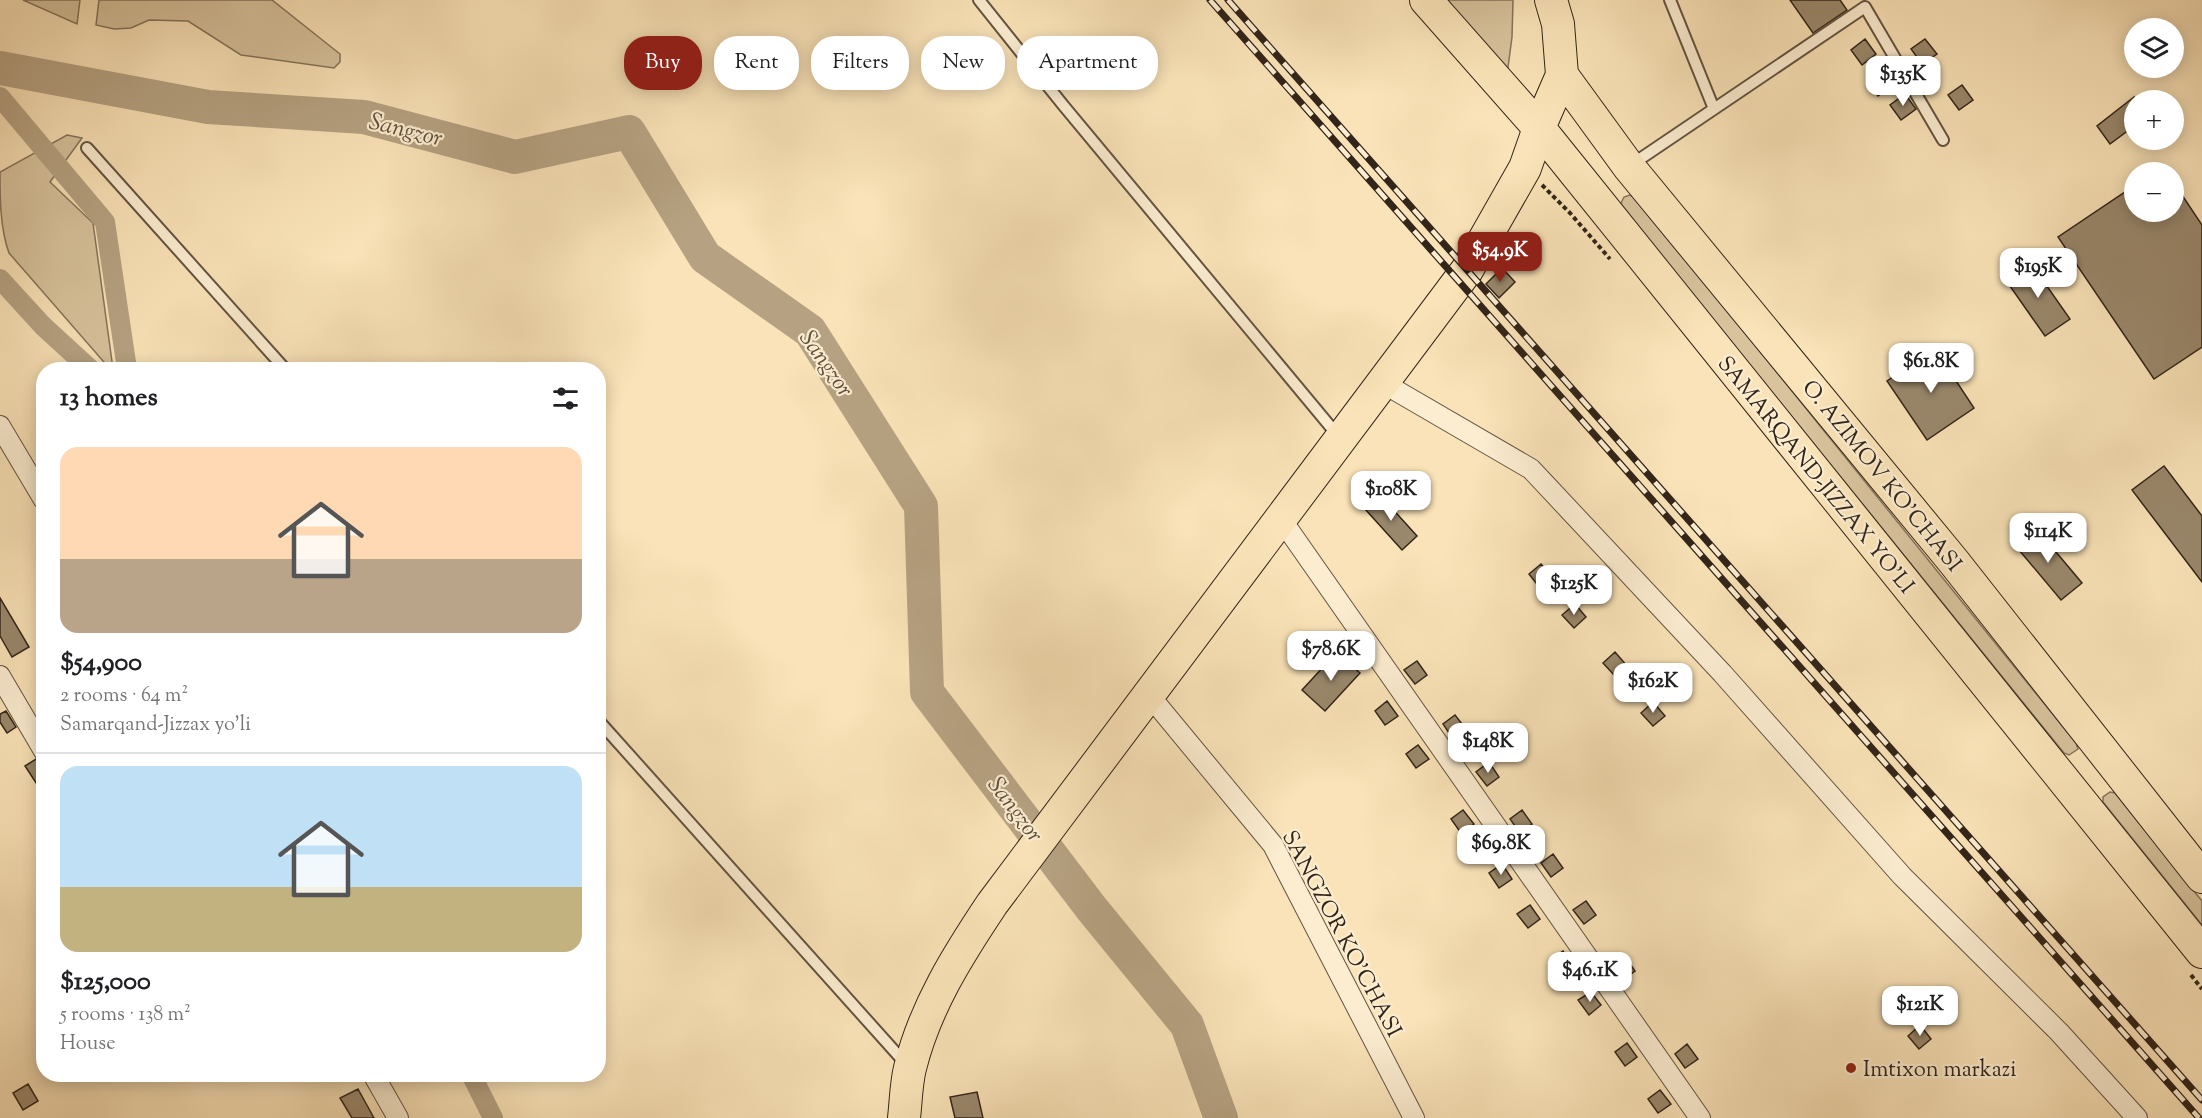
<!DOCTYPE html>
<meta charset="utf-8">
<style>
body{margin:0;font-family:"Sorts Mill Goudy",serif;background:#f2f2f2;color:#202124;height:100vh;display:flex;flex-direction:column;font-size:22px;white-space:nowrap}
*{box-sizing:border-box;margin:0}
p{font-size:20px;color:#757577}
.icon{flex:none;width:33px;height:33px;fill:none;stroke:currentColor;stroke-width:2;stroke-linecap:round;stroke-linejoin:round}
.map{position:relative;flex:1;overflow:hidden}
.panel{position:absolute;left:36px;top:362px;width:570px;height:720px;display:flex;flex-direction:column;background:#fff;border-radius:24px;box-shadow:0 3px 15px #0003}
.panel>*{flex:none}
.hud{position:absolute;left:624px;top:36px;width:570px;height:54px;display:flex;gap:12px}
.controls{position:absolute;left:2124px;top:18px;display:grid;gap:12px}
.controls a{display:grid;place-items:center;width:60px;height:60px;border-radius:50%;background:#fff;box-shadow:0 3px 15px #0003;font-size:30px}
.price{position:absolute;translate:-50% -51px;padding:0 14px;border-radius:12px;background:#fff;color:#222;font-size:20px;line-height:39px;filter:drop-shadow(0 2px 3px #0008)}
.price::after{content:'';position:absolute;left:50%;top:36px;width:18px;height:14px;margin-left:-9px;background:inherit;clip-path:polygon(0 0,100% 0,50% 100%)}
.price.on{background:#8f2418;color:#fff}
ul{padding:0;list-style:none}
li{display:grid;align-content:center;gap:12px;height:318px;padding:0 24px}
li+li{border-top:2px solid #e0e0e0}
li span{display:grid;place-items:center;height:186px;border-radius:18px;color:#555}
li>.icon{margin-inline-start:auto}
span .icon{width:108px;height:108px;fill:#fffc;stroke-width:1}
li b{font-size:26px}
h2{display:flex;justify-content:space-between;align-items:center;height:72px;padding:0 24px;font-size:26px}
.chip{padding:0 21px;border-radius:24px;background:#fff;box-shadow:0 3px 15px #0003;font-size:21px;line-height:54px}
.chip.on{background:#8f2418;color:#fff}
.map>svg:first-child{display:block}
</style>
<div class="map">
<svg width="2202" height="1118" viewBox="0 0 2202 1118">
<rect width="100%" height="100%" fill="#fae3b8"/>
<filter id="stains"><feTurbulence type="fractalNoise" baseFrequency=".00333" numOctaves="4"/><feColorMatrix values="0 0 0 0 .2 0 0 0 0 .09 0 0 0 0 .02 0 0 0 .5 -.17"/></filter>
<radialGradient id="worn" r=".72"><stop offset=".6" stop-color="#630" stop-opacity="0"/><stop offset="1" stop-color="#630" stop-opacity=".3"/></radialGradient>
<path fill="#d8c39d" stroke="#85745b" stroke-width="1.5" d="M23,0h57l-3,24z
M99,0h173l68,54v8l-6,6 -93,-13 -53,-34 -39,-1 -18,8 -17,1 -18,-4z
M1442,0h71l-1,37 -5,38z
M67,135l15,3 -32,44 43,41 20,146h-3l-101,-116c-9,-25 -9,-55 -9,-81z
M1630,195l6,3 440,545 2,6 -9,6 -5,-2 -441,-545 -2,-5 3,-6z
M2110,792l5,1 87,108v24l-99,-123v-5z"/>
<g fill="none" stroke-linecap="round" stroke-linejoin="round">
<path stroke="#b6a282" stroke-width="20" d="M0,97l105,125 22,147
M0,279l43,47 47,43
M471,1074l22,44"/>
<path stroke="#b6a282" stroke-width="34" d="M0,68l208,39 156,10 151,40 114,-25 76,125 105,74 111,175 6,186 165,217 95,116 34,93"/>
</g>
<path fill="#9a886c" stroke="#322519" stroke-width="1.5" d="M1790,0h50l7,10 -34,23z
M1865,39l11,15 -14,11 -11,-15z
M1925,39l12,15 -15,10 -11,-15z
M1882,70l11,15 -15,11 -11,-16z
M1962,85l11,15 -14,10 -11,-15z
M1905,94l11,15 -15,11 -11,-15z
M2134,97v29l-24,18 -13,-18z
M2174,183l28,42v122l-48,32 -96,-142 76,-51v26h40z
M2030,262l40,57 -25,17 -40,-57z
M1502,268l13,14 -16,16 -13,-14z
M1935,349l39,59 -47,32 -40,-59z
M2164,466l38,50v66l-70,-92z
M1380,495l37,41 -15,14 -37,-41z
M2035,527l47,56 -21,17 -47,-56z
M1541,564l11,13 -12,11 -11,-14z
M0,598l29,49 -17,10 -12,-21z
M1575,604l11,13 -12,11 -12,-13z
M1337,652l23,21 -35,38 -23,-21z
M1615,652l12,14 -12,10 -12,-13z
M1417,661l10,14 -12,9 -11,-14z
M1387,701l11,15 -13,9 -10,-14z
M1653,702l12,14 -12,10 -12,-13z
M6,711l10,16 -9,6 -7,-11v-8z
M1455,715l11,14 -13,10 -10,-15z
M1418,745l11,14 -13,9 -10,-14z
M36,759l8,4v32l-19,-29z
M1489,762l10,15 -12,9 -11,-14z
M1463,810l11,14 -13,9 -10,-14z
M1522,810l10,14 -12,9 -10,-14z
M1553,854l10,14 -12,9 -10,-14z
M1502,864l10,15 -13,9 -10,-15z
M1586,901l10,14 -12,9 -11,-14z
M1530,905l10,14 -12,9 -11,-14z
M1563,951l10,15 -12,9 -11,-15z
M1625,957l10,14 -12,9 -10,-14z
M1591,992l10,13 -12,10 -11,-15z
M1920,1025l11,14 -12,10 -11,-13z
M1627,1043l10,14 -12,9 -10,-14z
M1687,1044l11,15 -13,9 -10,-14z
M28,1084l10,17 -15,9 -10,-17z
M358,1089l16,29h-22l-12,-20z
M1660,1090l11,14 -13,9 -10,-14z
M977,1092l6,26h-28l-5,-21z"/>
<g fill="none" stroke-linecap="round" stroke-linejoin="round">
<g stroke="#645441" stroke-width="14">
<path id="lane" d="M979,0l84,105 276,332
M1670,0l44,109
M87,148l198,221
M1631,165l234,-158 78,133
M598,720l308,344"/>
</g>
<g stroke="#645441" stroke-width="22">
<path id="street" d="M1383,383l148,86 191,204 180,203 157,156 78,86
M0,426l44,74
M1281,519l419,599
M0,676l44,75
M1149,695l124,150 141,273
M373,1074l25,44"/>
</g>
<g stroke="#322519" stroke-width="34">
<path id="primary" d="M1426,0l113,128 663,824
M1562,75l67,92 325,395 248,315
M904,1118c2,-17 2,-34 6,-50 15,-61 48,-113 82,-164l475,-634 58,-102 14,-40 23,-53 -4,-51 -7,-24"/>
</g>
<path stroke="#322519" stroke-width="4" stroke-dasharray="4.5 3" stroke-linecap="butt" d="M1542,185l28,28 40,46
M2191,975l11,14"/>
<use href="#lane" stroke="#fcedd1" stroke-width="10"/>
<use href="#street" stroke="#fcedd1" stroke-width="20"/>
<use href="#primary" stroke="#fae3b8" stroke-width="32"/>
<g stroke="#322519" stroke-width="7">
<path id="rail" d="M1210,0l989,1118
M1228,0l974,1100"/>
</g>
<use href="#rail" stroke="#fcedd1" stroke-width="4.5" stroke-dasharray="14" stroke-linecap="butt"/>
</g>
<circle fill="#8f2418" stroke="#fcedd1" stroke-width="2" cx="1851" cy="1068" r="6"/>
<g text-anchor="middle" stroke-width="4.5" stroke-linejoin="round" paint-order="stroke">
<g font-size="22" fill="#322519" stroke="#fcedd1">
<text transform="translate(1817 474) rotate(51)" y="8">SAMARQAND-JIZZAX YO'LI</text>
<text transform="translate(1883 475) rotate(51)" y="8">O. AZIMOV KO'CHASI</text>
<text transform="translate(1343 933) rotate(62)" y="8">SANGZOR KO'CHASI</text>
</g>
<g font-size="22" fill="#322519" stroke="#fcedd1" text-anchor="start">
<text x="1863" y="1076">Imtixon markazi</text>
</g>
<g font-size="24" font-style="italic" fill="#60513e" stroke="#fcedd1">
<text transform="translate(406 129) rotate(14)" y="8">Sangzor</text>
<text transform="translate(827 363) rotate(55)" y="8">Sangzor</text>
<text transform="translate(1016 809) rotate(53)" y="8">Sangzor</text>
</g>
</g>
<rect width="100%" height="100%" filter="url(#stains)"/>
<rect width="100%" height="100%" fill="url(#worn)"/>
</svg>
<div class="controls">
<a><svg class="icon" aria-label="layers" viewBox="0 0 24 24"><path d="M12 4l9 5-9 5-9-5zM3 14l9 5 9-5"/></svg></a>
<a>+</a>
<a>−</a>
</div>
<b class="price" style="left:1903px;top:107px">$135K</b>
<b class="price on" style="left:1500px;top:283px">$54.9K</b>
<b class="price" style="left:2038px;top:299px">$195K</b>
<b class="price" style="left:1931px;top:394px">$61.8K</b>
<b class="price" style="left:1391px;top:522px">$108K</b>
<b class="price" style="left:2048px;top:564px">$114K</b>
<b class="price" style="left:1574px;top:616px">$125K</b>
<b class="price" style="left:1331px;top:682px">$78.6K</b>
<b class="price" style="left:1653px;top:714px">$162K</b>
<b class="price" style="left:1488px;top:774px">$148K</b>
<b class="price" style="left:1501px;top:876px">$69.8K</b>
<b class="price" style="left:1590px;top:1003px">$46.1K</b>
<b class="price" style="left:1920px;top:1037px">$121K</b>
<div class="hud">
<a class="chip on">Buy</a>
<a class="chip">Rent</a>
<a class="chip">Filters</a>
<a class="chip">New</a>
<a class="chip">Apartment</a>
</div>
<section class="panel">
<h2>13 homes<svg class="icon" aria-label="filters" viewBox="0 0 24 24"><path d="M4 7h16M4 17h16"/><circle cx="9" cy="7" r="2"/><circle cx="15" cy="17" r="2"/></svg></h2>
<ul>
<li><span style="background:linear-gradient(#ffd9b3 60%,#b9a48a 0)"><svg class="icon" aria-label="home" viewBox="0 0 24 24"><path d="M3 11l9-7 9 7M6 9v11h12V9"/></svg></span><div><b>$54,900</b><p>2 rooms · 64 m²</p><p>Samarqand-Jizzax yo'li</p></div></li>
<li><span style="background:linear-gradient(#bfe0f5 65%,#c2b280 0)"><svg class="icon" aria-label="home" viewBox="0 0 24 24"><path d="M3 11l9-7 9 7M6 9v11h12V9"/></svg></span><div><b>$125,000</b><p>5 rooms · 138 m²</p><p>House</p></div></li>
</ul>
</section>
</div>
